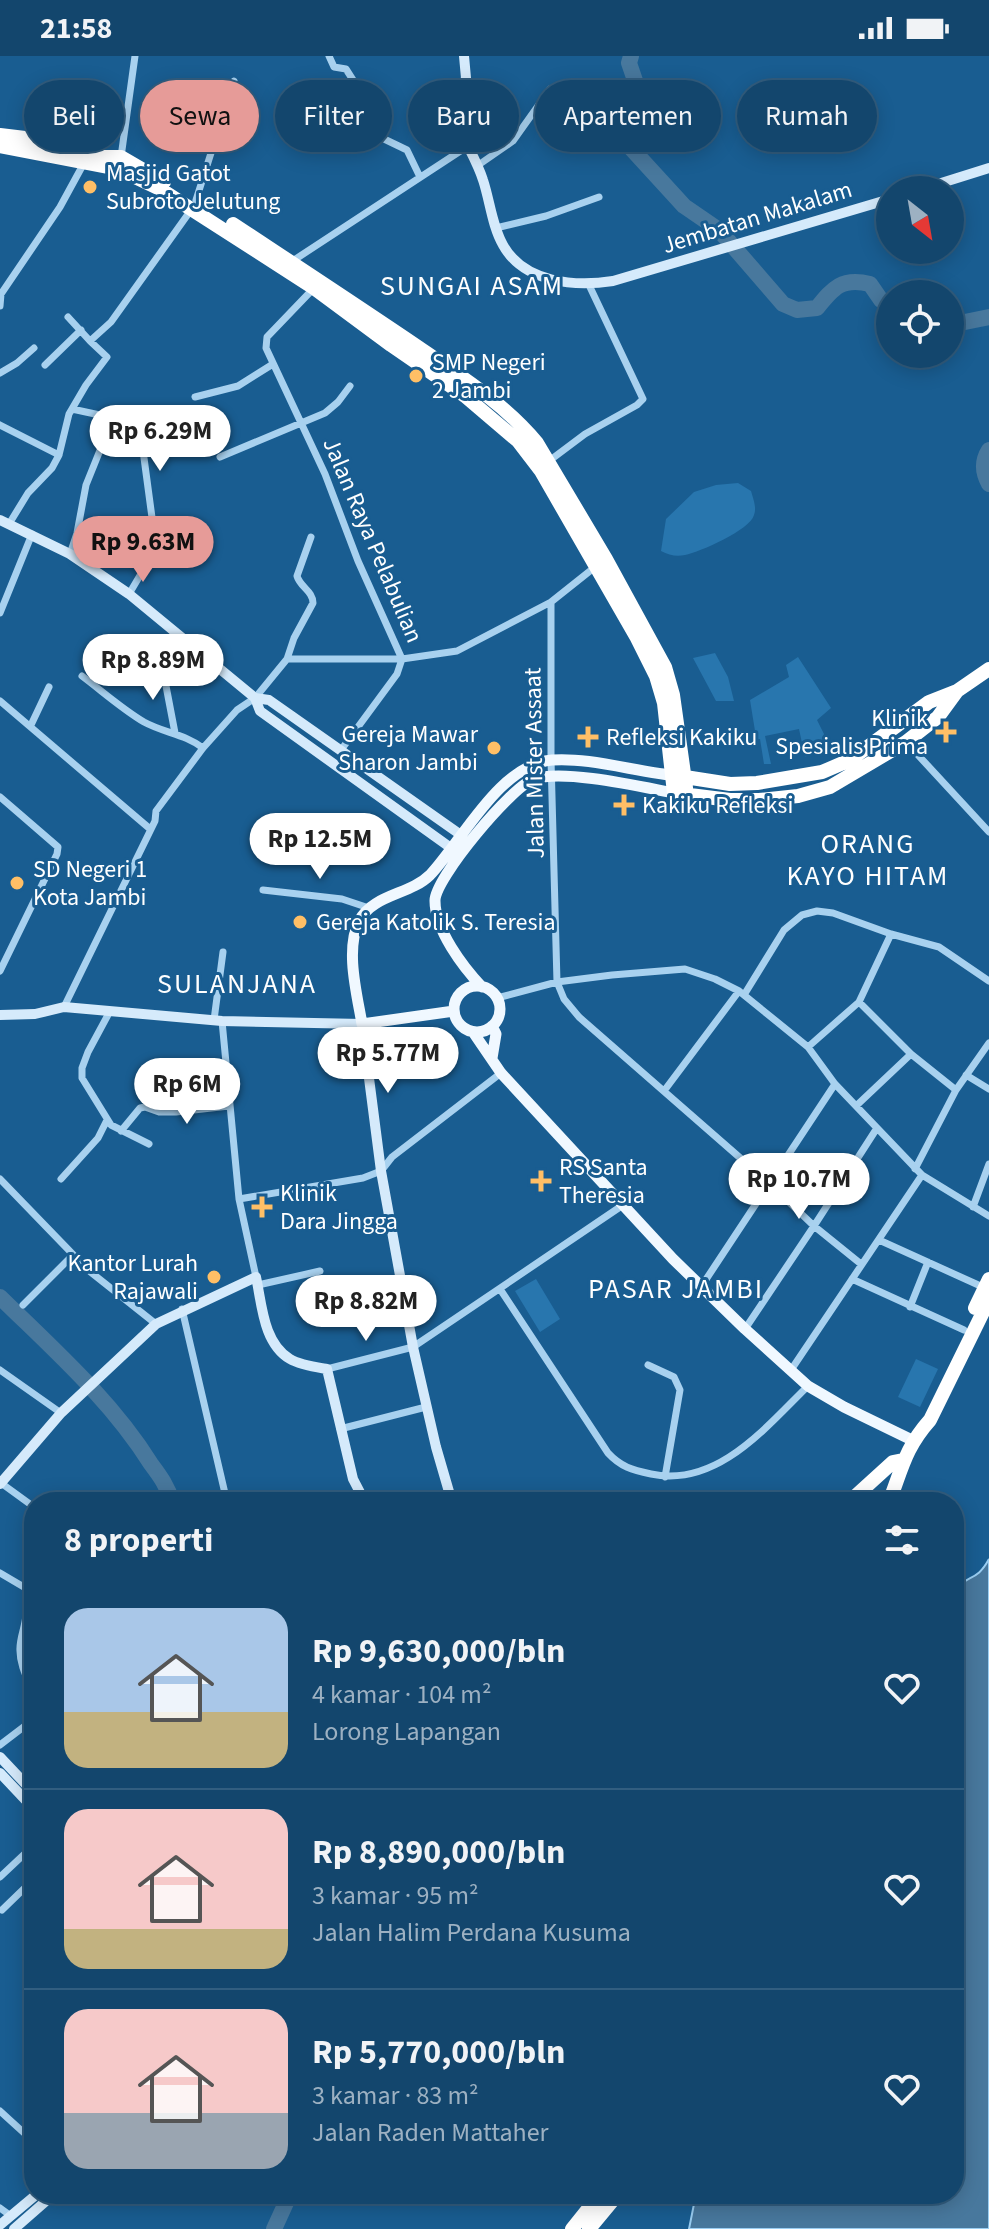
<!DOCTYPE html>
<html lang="id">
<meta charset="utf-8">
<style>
body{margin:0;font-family:"Source Sans 3",sans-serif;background:#205075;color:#f1f3f6;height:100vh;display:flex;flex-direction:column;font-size:30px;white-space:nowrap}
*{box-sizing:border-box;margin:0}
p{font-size:26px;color:#9db1c2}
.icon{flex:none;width:44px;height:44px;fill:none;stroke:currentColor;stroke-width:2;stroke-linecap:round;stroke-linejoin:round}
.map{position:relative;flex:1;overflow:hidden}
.panel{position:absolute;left:24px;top:1436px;width:940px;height:712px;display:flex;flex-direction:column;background:#13466d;border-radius:32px;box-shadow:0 4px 20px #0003,0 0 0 2px #325e80}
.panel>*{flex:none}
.banner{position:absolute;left:24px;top:24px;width:942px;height:72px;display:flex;gap:16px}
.needle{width:52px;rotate:149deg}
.tools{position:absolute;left:876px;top:120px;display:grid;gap:16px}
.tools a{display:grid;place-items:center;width:88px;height:88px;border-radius:50%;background:#13466d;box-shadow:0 4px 20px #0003,0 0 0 2px #325e80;font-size:40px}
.price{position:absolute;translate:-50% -68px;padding:0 18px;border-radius:28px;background:#fff;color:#222;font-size:26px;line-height:52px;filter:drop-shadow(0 2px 4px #0008)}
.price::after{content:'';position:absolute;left:50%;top:48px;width:24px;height:18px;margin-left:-12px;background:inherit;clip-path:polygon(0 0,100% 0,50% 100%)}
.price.current{background:#e69b98;color:#111}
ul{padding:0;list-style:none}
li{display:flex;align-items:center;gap:24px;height:200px;padding:0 40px}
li+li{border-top:2px solid #325e80}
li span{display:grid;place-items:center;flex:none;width:224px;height:160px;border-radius:24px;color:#555}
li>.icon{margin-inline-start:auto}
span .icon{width:96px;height:96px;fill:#fffc;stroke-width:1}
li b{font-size:34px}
h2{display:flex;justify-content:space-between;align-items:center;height:96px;padding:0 40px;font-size:34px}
.chip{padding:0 28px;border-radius:36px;background:#13466d;box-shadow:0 4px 20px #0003,0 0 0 2px #325e80;font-size:28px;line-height:72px}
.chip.current{background:#e69b98;color:#111}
.status{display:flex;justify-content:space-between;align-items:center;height:56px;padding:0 40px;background:#13466d;direction:ltr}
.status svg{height:22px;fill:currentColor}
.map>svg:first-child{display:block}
</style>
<div class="status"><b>21:58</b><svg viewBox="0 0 49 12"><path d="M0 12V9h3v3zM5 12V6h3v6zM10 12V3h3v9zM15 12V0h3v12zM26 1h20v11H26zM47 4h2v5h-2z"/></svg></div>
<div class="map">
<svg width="989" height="2173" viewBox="0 0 989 2173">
<rect width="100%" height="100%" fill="#195d91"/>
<path fill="#2876ae" d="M738,427l13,8c2,7 6,17 3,24 -4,15 -54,37 -69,40 -9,2 -16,0 -24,-4l5,-32 28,-27 22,-7z
M715,597l13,24 6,24h-18l-23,-43z
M798,601l33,51 -14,12 7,14 -4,19 -15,4 -6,-28 -34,7 6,28h-7l-4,-25 -16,2 -1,-7 12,-3 -5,-31 39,-23 -3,-12z
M536,1223l24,40 -20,13 -25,-41z
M916,1303l22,10 -18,38 -22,-10z"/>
<path fill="#48789d" stroke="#9acef2" stroke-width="2" d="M989,1503v670h-300l7,-35h258v-605c16,-15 23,-8 35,-30z"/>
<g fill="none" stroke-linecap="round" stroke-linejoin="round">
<path stroke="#48789d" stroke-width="16" d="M631,0l-2,7 12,35 -14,35 3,14 54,59 35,24 64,74 14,6 20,-2c16,-20 25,-31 53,-24l11,16 9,7
M950,269l39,-8
M989,394c-7,11 -6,23 0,34
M0,1241c53,52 111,103 151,167 9,12 17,23 21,38
M274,2173l16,-35"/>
<path stroke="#a8d1ef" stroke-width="7" d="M329,0l5,11 12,2 14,22 -1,27 3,5 20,15 25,12 13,27
M121,101l14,-101
M477,110l36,-25 37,-52 33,8 29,2
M196,144l38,-119
M496,172l50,-12 53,-19
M291,206l177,-116
M314,232l-47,49 -1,11 59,126 33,87 44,98 -5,15 -56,76
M0,250l1,-12 59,-87 24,-44
M68,261l22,24 21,-19 80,-112
M45,309l36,-35
M0,317l17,-10 17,-15
M195,341l43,-11 35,-22
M72,353l60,13 8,6 13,97 -5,37 -19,32
M0,369l59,30
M220,401l105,-44 13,-11 12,-16
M549,405l36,-27 52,-29 6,-6 -54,-114
M9,468l19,-31 24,-25 7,-13 10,-41 17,-29 21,-28 -17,-16
M77,477l73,13
M70,498l7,-21 9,-48 27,-67
M595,511l-44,35v158l6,222 7,17 15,18 191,167 44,42 47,38
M0,557l32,-79
M287,603h115l55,-8 94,-49
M162,609l13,68
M82,620c20,15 40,33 62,46 20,11 41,12 59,26
M0,645l149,127
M31,669l18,-38
M906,686l83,90
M0,741l58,50 -1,7 -57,117
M263,834l79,9 27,9
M744,939l40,-65 18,-15 15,-4 16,2 58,21 48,13 50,34
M497,942l60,-16 55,-7 73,-6 30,10 24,12 69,56 27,37 87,91 67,41
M859,946l52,52 45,36
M64,951l91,-186 1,-10 47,-63 34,-38 18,-12 32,-39 7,-21 19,-35c0,-12 -13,-16 -16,-27l14,-39
M109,957l-21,39 -6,16v10l29,47 38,19
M214,964l9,-68
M222,965l17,178 17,78
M808,991l51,-45 32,-68
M966,1019l23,14
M664,1035l75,-100
M856,1050l55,-52
M121,1075l19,-23 5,-1 14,5h17l53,-6
M915,1113l41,-79 33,-47
M0,1123l88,91 68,54
M61,1123l37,-41 9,-18
M239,1143l124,-21 18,-7 11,-14 109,-84
M973,1151l16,-43
M879,1184l106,48
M852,1223l112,51
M258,1229l62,-14
M701,1231l134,-203
M500,1233l108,164c13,14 24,17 43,21 66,14 115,-47 157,-88
M23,1249l49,-49
M910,1251l18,-45
M182,1253l45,193
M745,1273l69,-103 63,-98
M648,1309l26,12 6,13 -15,87
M327,1313l86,-22 210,-142
M0,1314l61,43
M791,1314l131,-195
M340,1373l86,-22
M1,1427l33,24
M0,1517l34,20
M26,1557c0,13 -7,25 -6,38 0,16 9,30 14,44
M0,1689l34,-26
M0,1821l34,-32
M2,1854l32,-31
M0,2055l34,31
M0,2152l11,8"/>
<path stroke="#d5eafb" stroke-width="10" d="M464,0l2,22 -12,34c6,24 22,45 29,68 7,21 9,46 20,65 21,38 72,42 110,36l277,-82
M919,134l70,-22
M0,464l70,34 59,40 126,104 14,2 192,135
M255,642l5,13 191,137
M0,959l35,-1 29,-7 158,14 140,3 19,147 32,176 23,100 16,55
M0,1428l61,-71 95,-89 100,-47c6,27 7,66 34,82 10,6 25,8 37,10l26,110 12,23
M0,1701l34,36
M0,1717l34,36
M0,2169l37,-31
M14,2173l40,-35"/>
<path stroke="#f0f8ff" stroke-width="11" d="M454 953a23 23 0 1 1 46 0a23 23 0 1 1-46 0Z
M482,931c-19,-20 -47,-57 -47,-86 -1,-22 78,-116 99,-122 30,-10 108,8 140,14
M454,955l-92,13c-5,-30 -17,-74 -3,-103 14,-27 51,-26 71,-46 33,-35 69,-110 122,-115 38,-3 88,13 128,16
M492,970l4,8 -4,24
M473,976l28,41 172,186 72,70 63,57 36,21 70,34"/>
<path stroke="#fff" stroke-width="14" d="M0,79l25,3 78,19h18l43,25
M0,90l118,23 42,20 154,99 77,57 74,51 53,45 23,30 96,167 19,38 8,27 10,90 56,7h29l39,-4 32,-9 76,-45 32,-25 19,-26
M233,168c62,41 123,81 185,123 41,28 87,57 119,96l69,116 59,108 8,28 14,100
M685,721l45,7 27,-1 65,-11 28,-12 79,-58 28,-11 32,-22
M975,1252l14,-29
M849,1446l44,-40 10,-2
M889,1446c13,-33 16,-54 41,-82l59,-120
M572,2173l28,-35
M589,2173l29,-35"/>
</g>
<g fill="#ffbf66" stroke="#195d91" stroke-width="3">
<circle cx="90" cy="131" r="8"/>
<circle cx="416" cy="320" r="8"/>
<path d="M942 664h8v8h8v8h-8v8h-8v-8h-8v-8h8z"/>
<path d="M584 669h8v8h8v8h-8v8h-8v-8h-8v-8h8z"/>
<circle cx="494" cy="692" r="8"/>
<path d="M620 737h8v8h8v8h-8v8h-8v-8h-8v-8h8z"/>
<circle cx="17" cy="827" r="8"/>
<circle cx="300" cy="866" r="8"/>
<path d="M537 1113h8v8h8v8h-8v8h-8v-8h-8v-8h8z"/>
<path d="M258 1139h8v8h8v8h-8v8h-8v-8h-8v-8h8z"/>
<circle cx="214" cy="1221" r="8"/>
</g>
<g text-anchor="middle" stroke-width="6" stroke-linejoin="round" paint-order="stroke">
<g font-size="24" fill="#fff" stroke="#195d91" text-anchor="start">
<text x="106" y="125">Masjid Gatot<tspan x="106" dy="28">Subroto Jelutung</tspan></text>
<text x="432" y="314">SMP Negeri<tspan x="432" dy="28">2 Jambi</tspan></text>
<text x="928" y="670" text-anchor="end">Klinik<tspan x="928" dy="28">Spesialis Prima</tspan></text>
<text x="478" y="686" text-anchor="end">Gereja Mawar<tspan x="478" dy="28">Sharon Jambi</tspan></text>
<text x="606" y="689">Refleksi Kakiku</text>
<text x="642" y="757">Kakiku Refleksi</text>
<text x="33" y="821">SD Negeri 1<tspan x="33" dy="28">Kota Jambi</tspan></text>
<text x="316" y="874">Gereja Katolik S. Teresia</text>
<text x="559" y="1119">RS Santa<tspan x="559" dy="28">Theresia</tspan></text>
<text x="280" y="1145">Klinik<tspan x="280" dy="28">Dara Jingga</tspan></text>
<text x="198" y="1215" text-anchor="end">Kantor Lurah<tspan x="198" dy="28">Rajawali</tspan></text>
</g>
<g font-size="24" fill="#fff" stroke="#195d91">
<text transform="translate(757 161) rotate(-17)" y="8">Jembatan Makalam</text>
<text transform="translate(373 484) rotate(67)" y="8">Jalan Raya Pelabulian</text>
<text transform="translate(534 707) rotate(-91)" y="8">Jalan Mister Assaat</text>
</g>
<g font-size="28" letter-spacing="2" fill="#fff" stroke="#195d91">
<text x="472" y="239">SUNGAI ASAM</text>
<text x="868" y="797">ORANG<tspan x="868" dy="32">KAYO HITAM</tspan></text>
<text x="237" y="937">SULANJANA</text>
<text x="676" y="1242">PASAR JAMBI</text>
</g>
</g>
</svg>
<div class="tools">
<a><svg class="needle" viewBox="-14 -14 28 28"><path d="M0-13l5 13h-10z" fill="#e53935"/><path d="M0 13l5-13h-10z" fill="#9db1c2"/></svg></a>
<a><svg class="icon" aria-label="locate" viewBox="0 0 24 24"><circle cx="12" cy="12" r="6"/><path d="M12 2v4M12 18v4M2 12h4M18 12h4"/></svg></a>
</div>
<b class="price" style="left:160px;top:417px">Rp 6.29M</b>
<b class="price current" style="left:143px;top:528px">Rp 9.63M</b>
<b class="price" style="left:153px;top:646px">Rp 8.89M</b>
<b class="price" style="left:320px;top:825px">Rp 12.5M</b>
<b class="price" style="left:388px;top:1039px">Rp 5.77M</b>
<b class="price" style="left:187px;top:1070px">Rp 6M</b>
<b class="price" style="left:799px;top:1165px">Rp 10.7M</b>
<b class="price" style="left:366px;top:1287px">Rp 8.82M</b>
<div class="banner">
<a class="chip">Beli</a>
<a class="chip current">Sewa</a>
<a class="chip">Filter</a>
<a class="chip">Baru</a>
<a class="chip">Apartemen</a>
<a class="chip">Rumah</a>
</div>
<section class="panel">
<h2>8 properti<svg class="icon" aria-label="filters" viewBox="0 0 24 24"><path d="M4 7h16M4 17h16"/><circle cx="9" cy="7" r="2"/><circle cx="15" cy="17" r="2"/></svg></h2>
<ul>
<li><span style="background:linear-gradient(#a9c7e8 65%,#c2b280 0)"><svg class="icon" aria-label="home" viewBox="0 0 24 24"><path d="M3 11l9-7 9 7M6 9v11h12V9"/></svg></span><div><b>Rp 9,630,000/bln</b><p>4 kamar · 104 m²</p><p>Lorong Lapangan</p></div><svg class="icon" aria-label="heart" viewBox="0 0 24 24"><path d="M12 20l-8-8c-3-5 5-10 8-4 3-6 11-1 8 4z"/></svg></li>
<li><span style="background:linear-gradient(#f6c9c9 75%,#c2b280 0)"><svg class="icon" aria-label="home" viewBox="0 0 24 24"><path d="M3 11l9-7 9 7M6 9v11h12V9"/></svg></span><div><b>Rp 8,890,000/bln</b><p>3 kamar · 95 m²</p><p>Jalan Halim Perdana Kusuma</p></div><svg class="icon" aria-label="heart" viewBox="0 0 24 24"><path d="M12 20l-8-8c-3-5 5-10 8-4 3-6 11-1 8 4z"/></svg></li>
<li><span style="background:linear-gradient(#f6c9c9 65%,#9aa5b1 0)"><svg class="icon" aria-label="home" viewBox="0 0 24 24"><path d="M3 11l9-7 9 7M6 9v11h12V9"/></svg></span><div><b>Rp 5,770,000/bln</b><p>3 kamar · 83 m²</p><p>Jalan Raden Mattaher</p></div><svg class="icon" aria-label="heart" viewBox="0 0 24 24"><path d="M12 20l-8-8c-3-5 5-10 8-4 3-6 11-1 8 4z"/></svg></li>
</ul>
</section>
</div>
